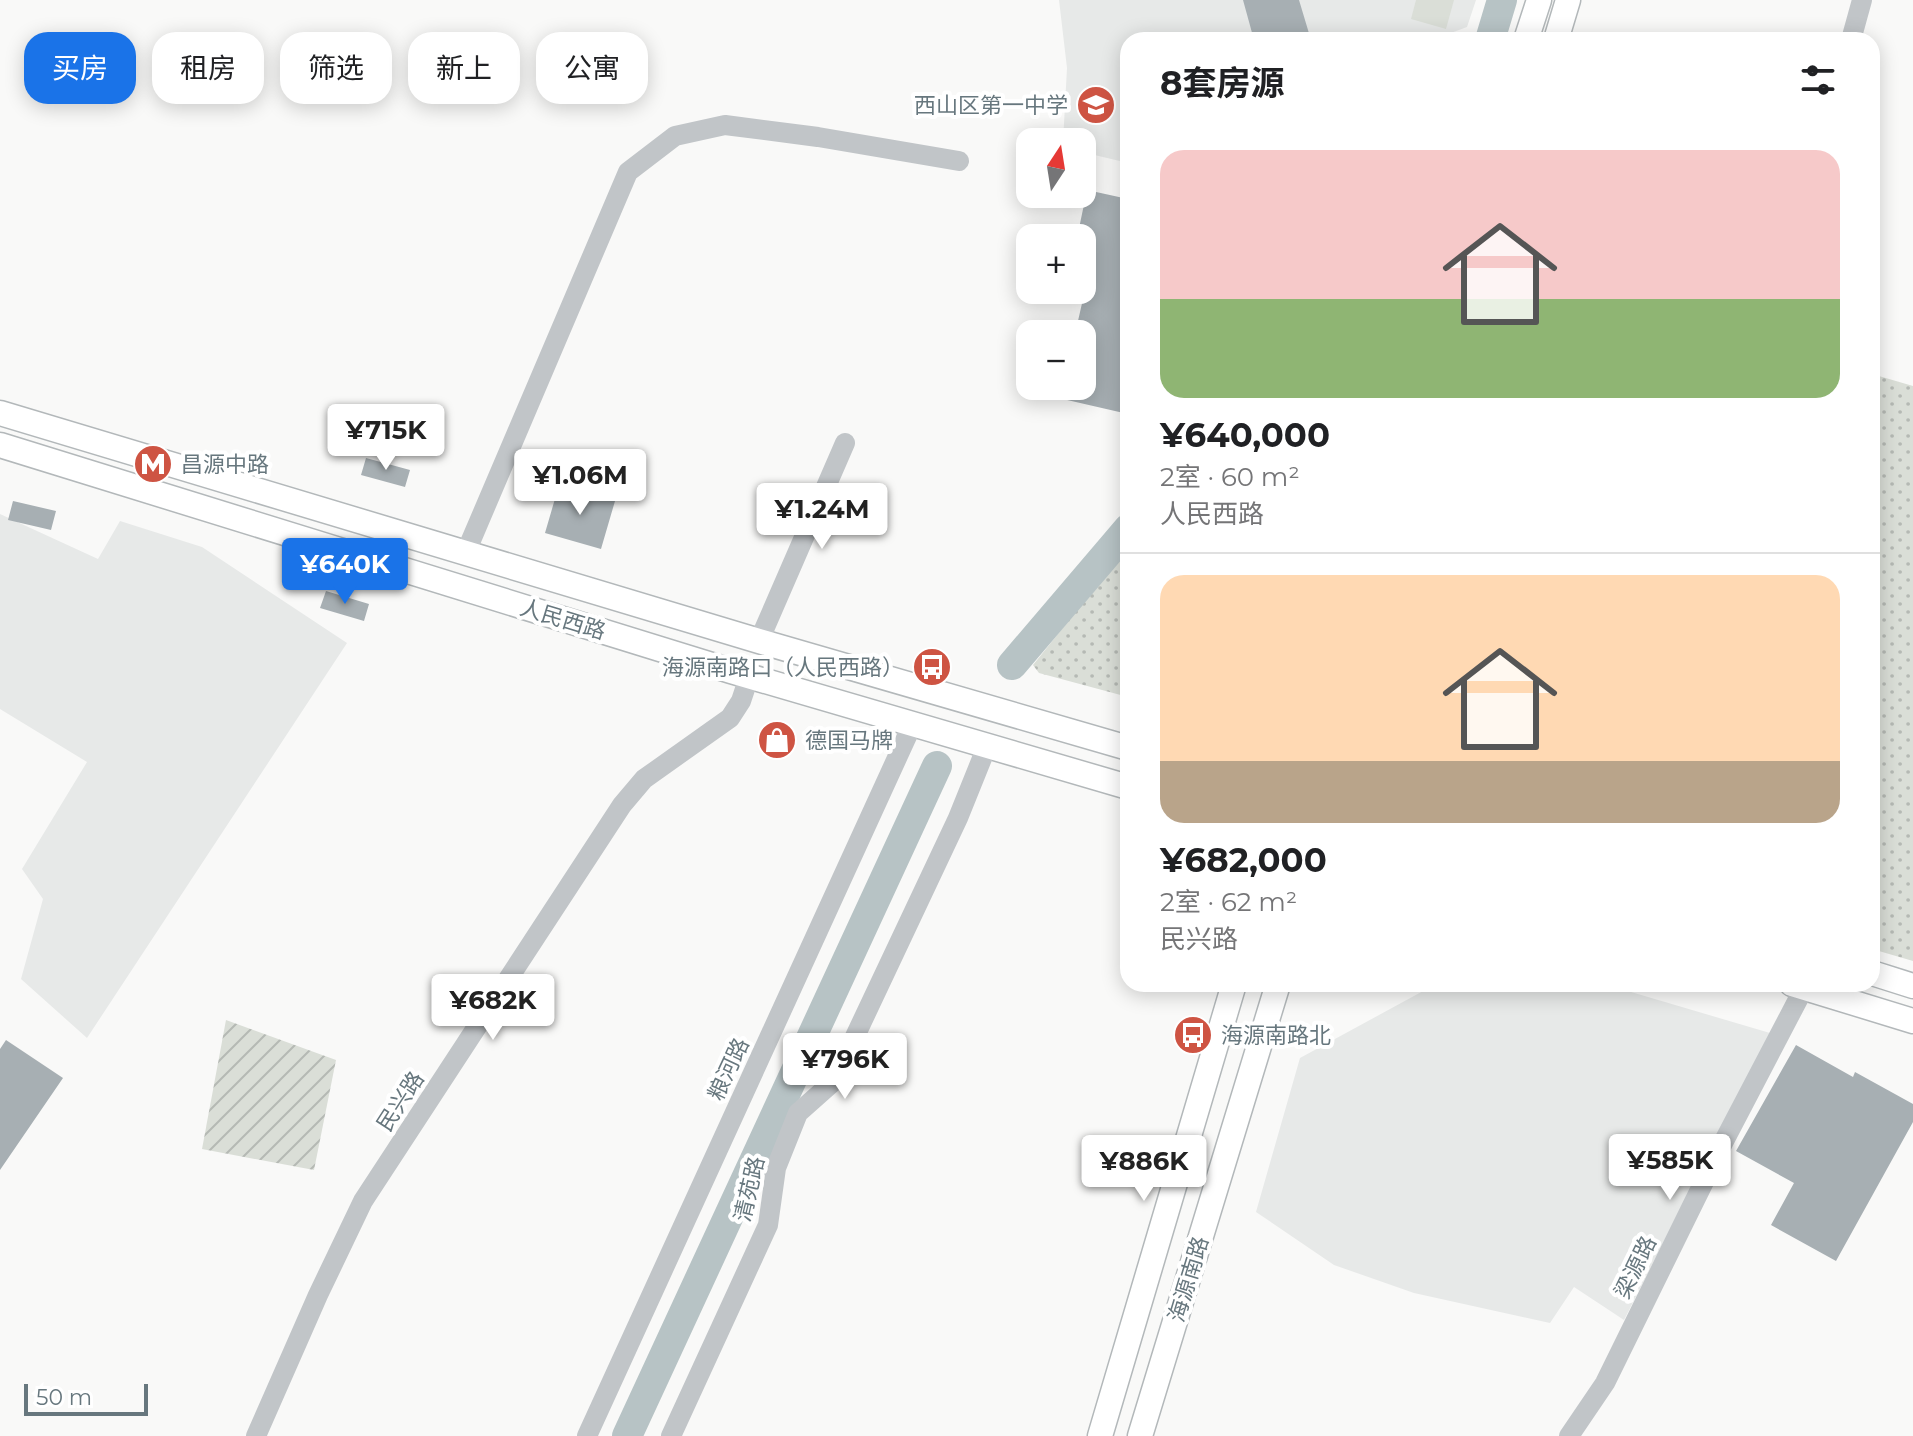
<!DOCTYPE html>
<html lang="zh">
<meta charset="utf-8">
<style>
body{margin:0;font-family:Montserrat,"Noto Sans SC",sans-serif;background:#f2f2f2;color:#202124;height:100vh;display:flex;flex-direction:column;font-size:30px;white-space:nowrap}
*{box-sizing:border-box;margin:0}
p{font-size:26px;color:#757577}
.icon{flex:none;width:44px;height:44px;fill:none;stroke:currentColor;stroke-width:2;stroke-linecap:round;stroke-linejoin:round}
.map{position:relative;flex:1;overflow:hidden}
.panel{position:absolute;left:1120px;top:32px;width:760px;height:960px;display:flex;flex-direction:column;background:#fff;border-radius:24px;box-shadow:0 4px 20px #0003}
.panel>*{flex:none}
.guide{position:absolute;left:24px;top:32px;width:760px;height:72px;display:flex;gap:16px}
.needle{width:52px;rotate:12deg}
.fabs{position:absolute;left:1016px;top:128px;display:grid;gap:16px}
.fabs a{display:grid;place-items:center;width:80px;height:80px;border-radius:16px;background:#fff;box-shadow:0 4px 20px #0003;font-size:40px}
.scale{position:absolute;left:24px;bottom:20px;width:124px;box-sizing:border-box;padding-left:8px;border:4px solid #67777e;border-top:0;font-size:22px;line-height:28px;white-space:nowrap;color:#67777e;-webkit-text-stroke:6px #fff;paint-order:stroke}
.price{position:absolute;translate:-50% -68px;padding:0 18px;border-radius:8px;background:#fff;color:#222;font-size:26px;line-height:52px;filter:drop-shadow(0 2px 4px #0008)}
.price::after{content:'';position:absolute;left:50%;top:48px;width:24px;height:18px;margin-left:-12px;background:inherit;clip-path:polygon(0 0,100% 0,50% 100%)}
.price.active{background:#1a73e8;color:#fff}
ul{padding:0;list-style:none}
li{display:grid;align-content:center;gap:16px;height:424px;padding:0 40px}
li+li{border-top:2px solid #e0e0e0}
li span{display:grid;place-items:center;height:248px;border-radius:24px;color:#555}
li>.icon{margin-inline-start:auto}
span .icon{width:144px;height:144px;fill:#fffc;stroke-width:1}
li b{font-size:34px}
h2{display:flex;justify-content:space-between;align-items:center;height:96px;padding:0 40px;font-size:34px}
.pill{padding:0 28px;border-radius:24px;background:#fff;box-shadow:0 4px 20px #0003;font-size:28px;line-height:72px}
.pill.active{background:#1a73e8;color:#fff}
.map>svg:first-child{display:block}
</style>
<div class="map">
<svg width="1913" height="1436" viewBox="0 0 1913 1436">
<defs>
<pattern id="grass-dots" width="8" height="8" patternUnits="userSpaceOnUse" patternTransform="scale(2)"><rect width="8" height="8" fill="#daded7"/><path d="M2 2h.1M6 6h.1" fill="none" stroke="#b5b9b4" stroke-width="1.8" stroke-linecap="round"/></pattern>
<pattern id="garden-furrows" width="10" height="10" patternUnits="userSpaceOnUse" patternTransform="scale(2)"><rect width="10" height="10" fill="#daded7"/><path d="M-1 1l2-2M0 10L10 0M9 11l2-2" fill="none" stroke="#b5b9b4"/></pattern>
</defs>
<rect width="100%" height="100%" fill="#f9f9f8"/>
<path fill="#e7e9e8" d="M1059,0h417l-9,27 -27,10 -1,3h-311v123l-46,-11v-10h-19l4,-74z
M0,514l98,45 22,-38 82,26 145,96 -260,395 -66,-59 22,-80 -21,-30 65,-107 -87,-53z
M1436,984h168l166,49 -146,287 -50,-33 -24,36 -136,-30 -80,-28 -78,-53 44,-154z"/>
<path fill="url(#grass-dots)" d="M1872,374l41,12v575l-41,-12z
M1128,547v150l-89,-24 -6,-8z"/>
<path fill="url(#garden-furrows)" d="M226,1020l110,40 -22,110 -112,-21z"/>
<path fill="#daded7" d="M1416,0h38l-8,29 -35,-10z"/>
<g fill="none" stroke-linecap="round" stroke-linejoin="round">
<path stroke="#b7c3c5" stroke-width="30" d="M1490,40l12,-40
M1012,665l116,-136
M627,1436l310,-670"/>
</g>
<path fill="#a7afb3" d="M1243,0h56l12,40h-57z
M1087,190l41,9v215l-100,-23v-5h54v-52h-7l16,-70 -9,-2v-24h-5z
M366,458l44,12 -5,17 -44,-12z
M559,485l56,16 -14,48 -56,-16z
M13,501l43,10 -5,19 -43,-10z
M326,591l43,13 -5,17 -44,-13z
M6,1040l57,38 -63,92v-121z
M1796,1045l57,32 2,-5 58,32v18l-77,139 -65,-36 23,-42 -58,-32z"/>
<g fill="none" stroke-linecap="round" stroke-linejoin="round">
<g stroke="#b3b8ba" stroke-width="27">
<path id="major" d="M1526,40l13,-40
M1556,40l12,-40
M0,413l759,228 369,107
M0,445l731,226 397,116
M1872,973l41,13
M1792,984l121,37
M1100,1436l134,-452
M1140,1436l138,-452"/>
</g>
<path stroke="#c1c5c8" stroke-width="20" d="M1851,40l11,-40
M466,552l162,-380 47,-36 50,-11 93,12 141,24
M759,641l86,-198
M256,1436l62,-141 45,-94 259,-396 22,-26 86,-61 11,-17 8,-24
M587,1436l326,-713
M671,1436l97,-211 8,-57 22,-55 36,-32 124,-263 29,-72
M1569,1436l36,-53 119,-242 80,-153"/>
<use href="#major" stroke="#fff" stroke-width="24"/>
</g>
<defs>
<g id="school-disc" transform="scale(2)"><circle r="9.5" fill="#ce5443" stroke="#fff"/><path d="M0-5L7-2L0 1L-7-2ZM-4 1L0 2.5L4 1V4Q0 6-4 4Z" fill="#fff"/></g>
<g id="metro-disc" transform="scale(2)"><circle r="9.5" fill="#ce5443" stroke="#fff"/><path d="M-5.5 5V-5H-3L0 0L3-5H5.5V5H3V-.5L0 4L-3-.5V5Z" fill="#fff"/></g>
<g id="bus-disc" transform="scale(2)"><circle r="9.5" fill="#ce5443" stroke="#fff"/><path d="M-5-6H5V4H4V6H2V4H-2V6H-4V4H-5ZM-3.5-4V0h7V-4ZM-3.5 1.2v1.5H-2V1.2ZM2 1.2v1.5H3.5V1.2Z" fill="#fff"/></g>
<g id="shop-disc" transform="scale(2)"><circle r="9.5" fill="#ce5443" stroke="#fff"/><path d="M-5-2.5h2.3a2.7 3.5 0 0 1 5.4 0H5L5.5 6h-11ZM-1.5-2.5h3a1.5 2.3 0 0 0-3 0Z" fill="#fff"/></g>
</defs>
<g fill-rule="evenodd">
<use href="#school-disc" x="1096" y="105"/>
<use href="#metro-disc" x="153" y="464"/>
<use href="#bus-disc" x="932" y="667"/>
<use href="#shop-disc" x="777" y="740"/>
<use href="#bus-disc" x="1193" y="1035"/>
</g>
<g text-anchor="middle" stroke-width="8" stroke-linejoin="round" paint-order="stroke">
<g font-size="22" fill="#67777e" stroke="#fff" text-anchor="start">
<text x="1068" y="113" text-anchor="end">西山区第一中学</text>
<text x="181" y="472">昌源中路</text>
<text x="904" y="675" text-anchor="end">海源南路口（人民西路）</text>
<text x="805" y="748">德国马牌</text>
<text x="1221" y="1043">海源南路北</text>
</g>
<g font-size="22" fill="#67777e" stroke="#fff">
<text transform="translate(563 619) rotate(17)" y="8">人民西路</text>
<text transform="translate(728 1069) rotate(-65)" y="8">粮河路</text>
<text transform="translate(400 1101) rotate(-57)" y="8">民兴路</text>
<text transform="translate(749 1189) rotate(-77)" y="8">清苑路</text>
<text transform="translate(1635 1267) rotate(-64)" y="8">梁源路</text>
<text transform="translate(1188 1279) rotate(-73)" y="8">海源南路</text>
</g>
</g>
</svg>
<div class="fabs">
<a><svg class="needle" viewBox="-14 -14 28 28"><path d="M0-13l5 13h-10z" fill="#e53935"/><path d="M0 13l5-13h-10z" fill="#757577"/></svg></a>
<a>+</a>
<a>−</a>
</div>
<div class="scale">50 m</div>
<b class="price" style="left:386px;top:472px">¥715K</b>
<b class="price" style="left:580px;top:517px">¥1.06M</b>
<b class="price" style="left:822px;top:551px">¥1.24M</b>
<b class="price active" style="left:345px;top:606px">¥640K</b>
<b class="price" style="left:493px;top:1042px">¥682K</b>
<b class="price" style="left:845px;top:1101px">¥796K</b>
<b class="price" style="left:1670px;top:1202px">¥585K</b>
<b class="price" style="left:1144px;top:1203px">¥886K</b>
<div class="guide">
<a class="pill active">买房</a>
<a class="pill">租房</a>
<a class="pill">筛选</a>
<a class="pill">新上</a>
<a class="pill">公寓</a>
</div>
<section class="panel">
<h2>8套房源<svg class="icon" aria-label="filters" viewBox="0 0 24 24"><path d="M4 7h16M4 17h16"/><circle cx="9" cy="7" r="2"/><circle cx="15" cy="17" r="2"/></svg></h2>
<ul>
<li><span style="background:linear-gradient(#f6c9c9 60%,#8fb573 0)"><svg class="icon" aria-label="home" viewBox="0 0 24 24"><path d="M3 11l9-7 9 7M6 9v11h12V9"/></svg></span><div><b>¥640,000</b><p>2室 · 60 m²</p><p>人民西路</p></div></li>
<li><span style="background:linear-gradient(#ffd9b3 75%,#b9a48a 0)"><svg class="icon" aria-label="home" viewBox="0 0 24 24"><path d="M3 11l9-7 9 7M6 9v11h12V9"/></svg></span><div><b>¥682,000</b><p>2室 · 62 m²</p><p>民兴路</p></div></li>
</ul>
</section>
</div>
